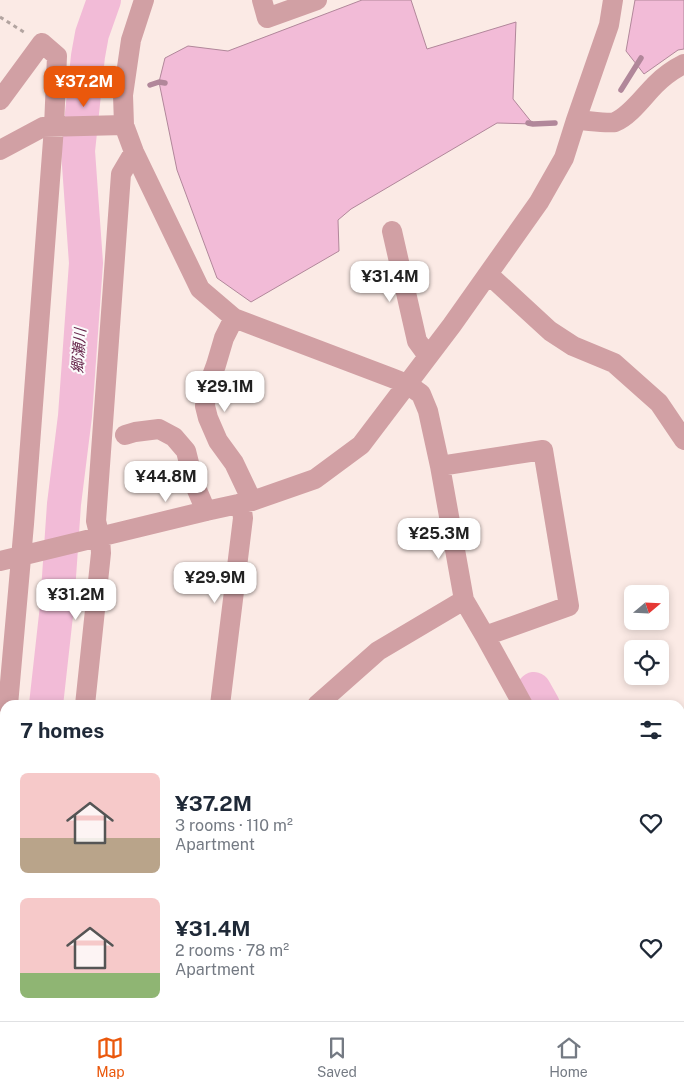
<!DOCTYPE html>
<meta charset="utf-8">
<style>
body{margin:0;font-family:"Public Sans","Noto Sans JP",sans-serif;background:#f2f2f3;color:#1f2937;height:100vh;display:flex;flex-direction:column;font-size:19px;white-space:nowrap}
*{box-sizing:border-box;margin:0}
p{font-size:16px;color:#747a83}
.icon{flex:none;width:28px;height:28px;fill:none;stroke:currentColor;stroke-width:2;stroke-linecap:round;stroke-linejoin:round}
.map{position:relative;flex:1;overflow:hidden}
.sheet{position:absolute;left:0px;top:700px;width:685px;height:321px;display:flex;flex-direction:column;background:#fff;border-radius:15px 15px 0 0;box-shadow:0 2px 8px #0003}
.sheet>*{flex:none}
.needle{width:32px;rotate:71deg}
.controls{position:absolute;left:624px;top:585px;display:grid;gap:10px}
.controls a{display:grid;place-items:center;width:45px;height:45px;border-radius:8px;background:#fff;box-shadow:0 2px 8px #0003;font-size:25px}
.price{position:absolute;translate:-50% -42px;padding:0 11px;border-radius:10px;background:#fff;color:#222;font-size:16px;line-height:32px;filter:drop-shadow(0 1px 2px #0008)}
.price::after{content:'';position:absolute;left:50%;top:30px;width:15px;height:11px;margin-left:-8px;background:inherit;clip-path:polygon(0 0,100% 0,50% 100%)}
.price.on{background:#ea580c;color:#fff}
ul{padding:0;list-style:none}
li{display:flex;align-items:center;gap:15px;height:125px;padding:0 20px}
li span{display:grid;place-items:center;flex:none;width:140px;height:100px;border-radius:8px;color:#555}
li>.icon{margin-inline-start:auto}
span .icon{width:60px;height:60px;fill:#fffc;stroke-width:1}
li b{font-size:21px}
h2{display:flex;justify-content:space-between;align-items:center;height:60px;padding:0 20px;font-size:21px}
.tab-bar{display:flex;justify-content:space-around;align-items:center;height:70px;border-top:1px solid #e0e1e3;background:#fff;font-size:14px;color:#747a83}
.tab-bar a{display:grid;justify-items:center;gap:2px}
.tab-bar .on{color:#ea580c}
.map>svg:first-child{display:block}
</style>
<div class="map">
<svg width="684" height="1021" viewBox="0 0 684 1021">
<rect width="100%" height="100%" fill="#fbeae5"/>
<path fill="#f2bbd7" stroke="#b1879a" d="M362,0h49l16,49 89,-27 -3,77 20,25 -36,-1 -146,86 -13,11 1,31 -88,51 -34,-24 -40,-108 -18,-88 6,-24 23,-12 40,5z
M635,0h49v49l-6,1 -34,24 -18,-23z"/>
<g fill="none" stroke-linecap="round" stroke-linejoin="round">
<path stroke="#b1879a" stroke-width="5.5" d="M88,56l11,14 15,5
M150,85l9,-3 6,1
M621,90l20,-32
M528,123l5,1 22,-1"/>
<path stroke="#f2bbd7" stroke-width="34" d="M534,689l9,16
M46,705l11,-99 7,-102 11,-88 11,-153 -8,-112 10,-95 4,-22 12,-34
M17,1021v-5"/>
<path stroke="#b2a4a0" stroke-width="3" stroke-dasharray="4 4" stroke-linecap="butt" d="M0,17l27,17"/>
<path stroke="#d1a0a4" stroke-width="20" d="M144,0l-13,40 -8,55 1,30 10,27 66,137 34,29 158,60 15,6 14,10 7,17 12,55 24,134 21,36 38,69
M262,0l5,18 50,-18
M0,100l42,-57 15,13 -3,71 -30,397 -16,181
M576,120c8,0 33,4 39,2 15,-6 29,-26 40,-37 8,-8 19,-16 29,-21
M0,150l43,-23 81,-2
M392,231l25,110 11,15
M488,274l62,57 23,15 41,17 45,40 25,37
M234,318l-10,20 -8,27 -10,27 -1,14 3,12 10,23 16,22 18,38
M125,435l10,-3 24,-3 15,8 12,14 8,32 12,28
M440,466l103,-16 26,156 -84,30
M0,561l206,-50 46,-10 63,-22 46,-34 91,-120 87,-123 25,-44 12,-38 33,-95 4,-25
M85,705l16,-152 -1,-16 -4,-16 25,-347 13,-22
M220,705l23,-187 -2,-15
M317,705l61,-54 86,-51
M0,791l5,-54
M680,819h4
M517,1016l5,5
M669,1016l2,5
M53,1021l1,-5
M186,1021l1,-5
M315,1021l77,-2v2"/>
</g>
<g text-anchor="middle" stroke-width="4" stroke-linejoin="round" paint-order="stroke">
<g font-size="15" font-style="italic" fill="#67274c" stroke="#fbfbfb">
<text transform="translate(79 351) rotate(-86)" y="5">郷瀬川</text>
</g>
</g>
</svg>
<div class="controls">
<a><svg class="needle" viewBox="-14 -14 28 28"><path d="M0-13l5 13h-10z" fill="#e53935"/><path d="M0 13l5-13h-10z" fill="#747a83"/></svg></a>
<a><svg class="icon" aria-label="locate" viewBox="0 0 24 24"><circle cx="12" cy="12" r="6"/><path d="M12 2v4M12 18v4M2 12h4M18 12h4"/></svg></a>
</div>
<b class="price on" style="left:84px;top:108px">¥37.2M</b>
<b class="price" style="left:390px;top:303px">¥31.4M</b>
<b class="price" style="left:225px;top:413px">¥29.1M</b>
<b class="price" style="left:166px;top:503px">¥44.8M</b>
<b class="price" style="left:439px;top:560px">¥25.3M</b>
<b class="price" style="left:215px;top:604px">¥29.9M</b>
<b class="price" style="left:76px;top:621px">¥31.2M</b>
<section class="sheet">
<h2>7 homes<svg class="icon" aria-label="filters" viewBox="0 0 24 24"><path d="M4 7h16M4 17h16"/><circle cx="9" cy="7" r="2"/><circle cx="15" cy="17" r="2"/></svg></h2>
<ul>
<li><span style="background:linear-gradient(#f6c9c9 65%,#b9a48a 0)"><svg class="icon" aria-label="home" viewBox="0 0 24 24"><path d="M3 11l9-7 9 7M6 9v11h12V9"/></svg></span><div><b>¥37.2M</b><p>3 rooms · 110 m²</p><p>Apartment</p></div><svg class="icon" aria-label="heart" viewBox="0 0 24 24"><path d="M12 20l-8-8c-3-5 5-10 8-4 3-6 11-1 8 4z"/></svg></li>
<li><span style="background:linear-gradient(#f6c9c9 75%,#8fb573 0)"><svg class="icon" aria-label="home" viewBox="0 0 24 24"><path d="M3 11l9-7 9 7M6 9v11h12V9"/></svg></span><div><b>¥31.4M</b><p>2 rooms · 78 m²</p><p>Apartment</p></div><svg class="icon" aria-label="heart" viewBox="0 0 24 24"><path d="M12 20l-8-8c-3-5 5-10 8-4 3-6 11-1 8 4z"/></svg></li>
</ul>
</section>
</div>
<nav class="tab-bar">
<a class="on"><svg class="icon" aria-label="map" viewBox="0 0 24 24"><path d="M3 6l6-2 6 2 6-2v14l-6 2-6-2-6 2zM9 4v14M15 6v14"/></svg>Map</a>
<a><svg class="icon" aria-label="saved" viewBox="0 0 24 24"><path d="M7 4h10v16l-5-4-5 4z"/></svg>Saved</a>
<a><svg class="icon" aria-label="home" viewBox="0 0 24 24"><path d="M3 11l9-7 9 7M6 9v11h12V9"/></svg>Home</a>
</nav>
